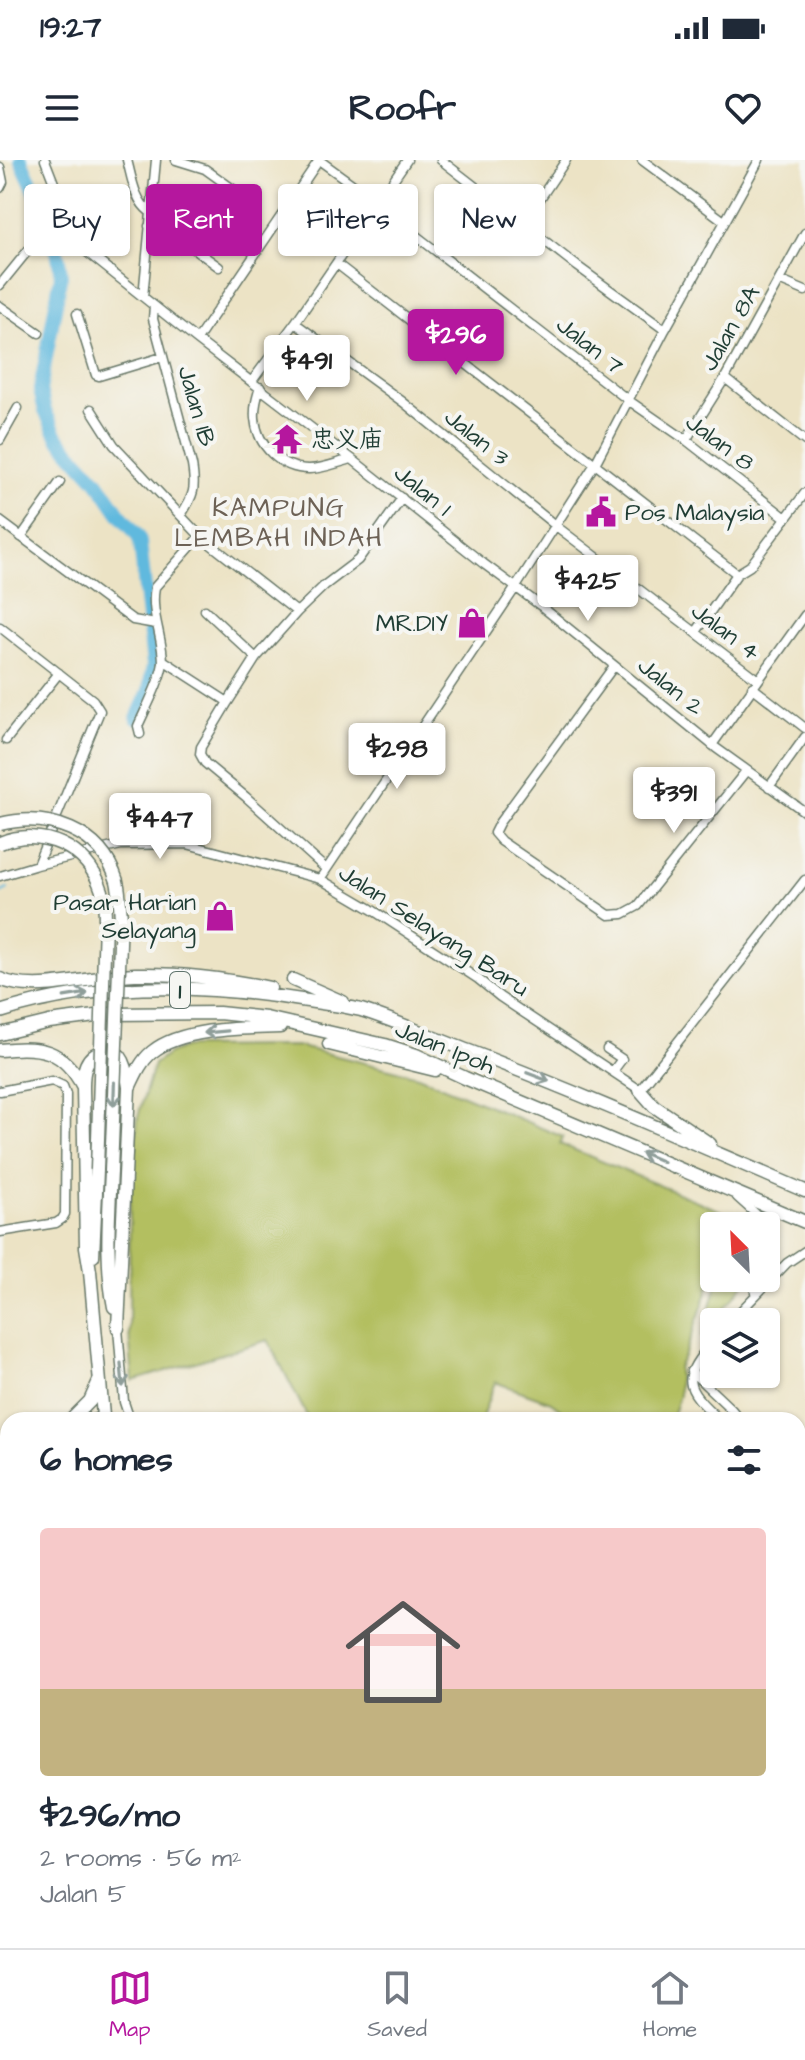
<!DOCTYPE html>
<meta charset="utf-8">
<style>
body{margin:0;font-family:"Architects Daughter","LXGW WenKai TC",sans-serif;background:#f6f6f7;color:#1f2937;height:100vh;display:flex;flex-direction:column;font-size:30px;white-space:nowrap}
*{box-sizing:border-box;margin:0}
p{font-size:26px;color:#747a83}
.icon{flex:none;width:44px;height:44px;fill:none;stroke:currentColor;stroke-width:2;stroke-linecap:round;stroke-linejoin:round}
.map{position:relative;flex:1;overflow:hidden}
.side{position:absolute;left:0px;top:1252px;width:806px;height:536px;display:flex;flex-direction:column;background:#fff;border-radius:24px 24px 0 0;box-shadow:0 2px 6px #0004}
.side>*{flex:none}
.banner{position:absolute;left:24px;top:24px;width:758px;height:72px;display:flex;gap:16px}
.needle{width:52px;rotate:336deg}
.buttons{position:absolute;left:700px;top:1052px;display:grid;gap:16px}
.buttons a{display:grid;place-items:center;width:80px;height:80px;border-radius:8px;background:#fff;box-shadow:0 2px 6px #0004;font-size:40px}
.price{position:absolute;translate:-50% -68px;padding:0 18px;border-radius:8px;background:#fff;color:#222;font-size:26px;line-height:52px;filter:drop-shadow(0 2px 4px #0008)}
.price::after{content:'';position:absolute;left:50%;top:48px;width:24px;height:18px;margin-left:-12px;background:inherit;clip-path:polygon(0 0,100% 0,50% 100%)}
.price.on{background:#b5179e;color:#fff}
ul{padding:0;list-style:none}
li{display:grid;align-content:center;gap:16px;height:424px;padding:0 40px}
li span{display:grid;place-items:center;height:248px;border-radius:8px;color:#555}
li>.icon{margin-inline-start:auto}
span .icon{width:144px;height:144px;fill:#fffc;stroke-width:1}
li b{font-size:34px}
h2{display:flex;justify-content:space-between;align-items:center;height:96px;padding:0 40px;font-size:34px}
.chip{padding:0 28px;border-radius:8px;background:#fff;box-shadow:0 2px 6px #0004;font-size:28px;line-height:72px}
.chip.on{background:#b5179e;color:#fff}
.status{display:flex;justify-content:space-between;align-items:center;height:56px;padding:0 40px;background:#fff;direction:ltr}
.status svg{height:22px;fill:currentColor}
header{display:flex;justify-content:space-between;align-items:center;height:104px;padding:0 40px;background:#fff;font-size:36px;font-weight:700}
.tab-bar{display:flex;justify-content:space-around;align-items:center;height:112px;border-top:2px solid #e0e1e3;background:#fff;font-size:22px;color:#747a83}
.tab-bar a{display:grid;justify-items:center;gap:4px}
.tab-bar .on{color:#b5179e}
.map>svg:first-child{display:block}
</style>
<div class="status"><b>19:27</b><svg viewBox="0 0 49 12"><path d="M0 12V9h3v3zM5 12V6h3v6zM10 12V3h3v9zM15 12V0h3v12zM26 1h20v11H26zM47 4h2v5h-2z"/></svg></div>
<header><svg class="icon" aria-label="menu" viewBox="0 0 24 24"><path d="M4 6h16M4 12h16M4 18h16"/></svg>Roofr<svg class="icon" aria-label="heart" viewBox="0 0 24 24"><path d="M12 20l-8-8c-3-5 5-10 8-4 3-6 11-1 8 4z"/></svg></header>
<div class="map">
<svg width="805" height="1788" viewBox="0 0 805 1788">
<defs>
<pattern id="water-ripples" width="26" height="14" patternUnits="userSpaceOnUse" patternTransform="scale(2)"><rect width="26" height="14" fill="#61b9de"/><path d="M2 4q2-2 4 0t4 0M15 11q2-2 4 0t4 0" fill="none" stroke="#4f98b5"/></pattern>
</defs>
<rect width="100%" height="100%" fill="#f6f6f2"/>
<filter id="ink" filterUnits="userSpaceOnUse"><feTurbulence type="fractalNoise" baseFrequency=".0125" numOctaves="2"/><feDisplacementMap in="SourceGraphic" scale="16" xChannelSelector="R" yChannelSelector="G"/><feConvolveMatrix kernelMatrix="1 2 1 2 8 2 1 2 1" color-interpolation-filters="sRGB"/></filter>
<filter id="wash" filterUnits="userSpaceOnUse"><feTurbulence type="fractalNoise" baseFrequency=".006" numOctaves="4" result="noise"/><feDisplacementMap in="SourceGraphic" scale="32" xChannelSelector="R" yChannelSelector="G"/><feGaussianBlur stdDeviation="1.8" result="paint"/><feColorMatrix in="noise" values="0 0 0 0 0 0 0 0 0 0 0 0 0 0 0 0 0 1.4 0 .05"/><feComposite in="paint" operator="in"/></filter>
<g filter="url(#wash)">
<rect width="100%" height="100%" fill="#ece3c5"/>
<path fill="#b3bf60" stroke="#697e4a" stroke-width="2" d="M296,886l122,30 145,61 -3,7 166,69 -3,13h-9l-1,49 -27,77 -8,16 1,27 -8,25h-96l-24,-18 -56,-20 -14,38h-172l-41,-80 -135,41 -4,-48 1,-143 8,-74 16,-52 14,-10 17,-7z
M719,1118h30l-47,59z
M397,1780h48l3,8h-54l-2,-6z"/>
<path fill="url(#water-ripples)" stroke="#407b89" stroke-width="2" d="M805,1750v38h-169l2,-8h160v-28z"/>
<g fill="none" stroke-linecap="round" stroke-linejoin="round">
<path stroke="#61b9de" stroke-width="2" d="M0,733l8,-4"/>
<path stroke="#61b9de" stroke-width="14" d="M21,0c16,37 37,75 40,116l-21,114 5,21 13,27 39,43 22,32 19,23 2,6 13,123 -4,26 -12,27"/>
</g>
</g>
<g filter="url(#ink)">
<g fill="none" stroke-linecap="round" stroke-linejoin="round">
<g stroke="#677767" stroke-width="11">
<path id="minor" d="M45,0l33,85 119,95 155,119 132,105 57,42 175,142 89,64
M127,0c5,18 7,40 23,52
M176,0l29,9 46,33
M441,0l136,106 88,64
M642,0l82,61
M0,7l3,15 -3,6
M523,64l43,-64
M149,66l29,11 41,30
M337,104l400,310
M781,121l24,10
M0,125l30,-37 5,-3
M143,137l13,-137
M0,146l39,27
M154,146l-1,13 39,146c4,24 2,30 -11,50
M77,154l19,61 3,1 63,-19
M295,163l108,79 153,124 202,154
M197,180l122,-180 51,37 12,14 23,16 223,173 58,40 100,78
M725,218l80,63
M252,221l43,-58 112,-163
M260,227c-3,10 -6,20 -5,31 2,28 26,51 54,51 14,0 30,-7 43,-10
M91,249l23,36 86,91 97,76
M0,280l18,-32
M686,280l39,-62 80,-145
M0,361l133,99 23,4
M21,377l39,-55
M205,450l51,48
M0,467l93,73 7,11 -63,154
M696,472l41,-58 13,-8 55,-73
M163,500l65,42
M614,506l-115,157 -5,10 7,8 108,74 14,-1 15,-8 108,-135
M752,527l53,41
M140,574l-2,-8c7,-16 24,-48 25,-64 0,-25 -13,-49 -8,-75l45,-51
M6,580l53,-67
M712,585l93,-130
M769,627l36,-50
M326,709l-80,-72 -41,-34 -5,-9 1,-7 27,-45 28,-44 41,-46 28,-27 33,-25 44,-62
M0,716l37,-11 84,-20 66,-1 133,35 51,30 107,70 22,18 140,93 165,-210
M320,719l196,-292 79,-123 70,-134 94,-170
M607,889l15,10 -9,12
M0,931l52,-10 11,5 3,8 -1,120 -3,5 -6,4 -56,9
M737,1037l20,18 6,11
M766,1072c6,12 3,23 0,35
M755,1132l6,-14
M730,1162l57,-59 18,-12
M118,1168l6,74 6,18
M714,1180c-33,39 -32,46 6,80
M691,1211l41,39 8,10
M88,1260l15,-4
M0,1288l8,-2
M798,1327l7,-8
M0,1361l8,1
M798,1436l7,-6
M0,1449l8,-44
M798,1468l7,-2
M0,1480l8,1
M798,1484l7,7
M798,1500l7,7
M798,1535l7,-9
M0,1538l8,2
M798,1564l7,6
M0,1600l8,2
M798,1629l7,6
M284,1780l2,8
M299,1780l2,8
M618,1780l5,8"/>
</g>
<g stroke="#677767" stroke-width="15">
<path id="highway" d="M0,819c36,16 95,-4 135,-5 45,-1 92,5 135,14
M293,820l50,22
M0,852c96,-31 202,-28 301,-12 19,3 40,5 60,10 36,11 72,28 108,41 114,43 224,92 336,140
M0,874l49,-12 62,-8 108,-1 47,5 119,27 31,10 49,23 340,144
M329,884l106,26
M0,890c40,-5 63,-1 83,37l3,160 4,24 13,145
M83,927c0,-16 2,-32 20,-36 6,-2 12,0 17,5 7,9 7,20 9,31
M640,930l14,16 56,38
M111,1011c-2,45 -6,91 3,136
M93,1096l4,-86
M118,1168l11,-240c6,-13 12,-27 23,-36 29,-24 92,-24 128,-25
M71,1260l19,-19 9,-20"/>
</g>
<use href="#minor" stroke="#fff" stroke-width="8"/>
<use href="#highway" stroke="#fff" stroke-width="12"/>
<g stroke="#677767" stroke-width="15" stroke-linecap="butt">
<path id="highway-bridge" d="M0,664c48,-12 101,6 117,57 3,12 3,25 4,37l-10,253
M0,683c42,-17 88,4 102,48 3,10 3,21 3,31l-8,248"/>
</g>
<use href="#highway-bridge" stroke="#fff" stroke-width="12"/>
</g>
<defs><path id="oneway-shaft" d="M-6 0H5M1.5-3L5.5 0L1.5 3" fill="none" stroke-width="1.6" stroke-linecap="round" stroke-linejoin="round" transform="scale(2)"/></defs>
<g stroke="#8f9e9a">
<use href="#oneway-shaft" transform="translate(76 835) rotate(-9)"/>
<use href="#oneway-shaft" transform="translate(216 872) rotate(175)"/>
<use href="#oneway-shaft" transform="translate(538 917) rotate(21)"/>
<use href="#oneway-shaft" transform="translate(114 934) rotate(92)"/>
<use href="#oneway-shaft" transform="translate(652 997) rotate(-157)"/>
<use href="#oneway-shaft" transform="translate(122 1215) rotate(85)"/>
</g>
</g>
<defs>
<g id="temple-bare" transform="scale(2.4)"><path d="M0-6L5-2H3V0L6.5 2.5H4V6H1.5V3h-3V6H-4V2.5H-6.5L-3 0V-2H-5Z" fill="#b5179e" stroke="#f6f6f2" stroke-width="2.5" paint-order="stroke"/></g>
<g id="civic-bare" transform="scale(2.4)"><path d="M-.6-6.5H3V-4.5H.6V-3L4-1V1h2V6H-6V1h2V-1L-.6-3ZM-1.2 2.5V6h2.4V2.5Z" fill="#b5179e" stroke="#f6f6f2" stroke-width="2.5" paint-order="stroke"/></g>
<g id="shop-bare" transform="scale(2.4)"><path d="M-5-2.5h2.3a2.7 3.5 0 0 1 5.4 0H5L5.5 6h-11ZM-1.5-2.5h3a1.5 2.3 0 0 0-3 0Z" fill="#b5179e" stroke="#f6f6f2" stroke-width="2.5" paint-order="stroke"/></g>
</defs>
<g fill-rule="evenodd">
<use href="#temple-bare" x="287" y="279"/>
<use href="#civic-bare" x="601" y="352"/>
<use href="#shop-bare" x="472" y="463"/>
<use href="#shop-bare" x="220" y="756"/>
</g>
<g text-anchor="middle" stroke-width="8" stroke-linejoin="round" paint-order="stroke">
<rect fill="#f6f6f2" stroke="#60746d" stroke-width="2" x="170" y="812" width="20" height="36" rx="6"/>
<g font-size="22" font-weight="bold" fill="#1f3d34">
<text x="180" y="838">1</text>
</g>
<g font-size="24" fill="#1f3d34" stroke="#f6f6f2">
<text transform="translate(730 168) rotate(-60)" y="8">Jalan 8A</text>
<text transform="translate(590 185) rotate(38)" y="8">Jalan 7</text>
<text transform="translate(197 246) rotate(74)" y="8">Jalan 1B</text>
<text transform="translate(477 277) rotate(39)" y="8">Jalan 3</text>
<text transform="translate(720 282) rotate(37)" y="8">Jalan 8</text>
<text transform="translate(423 330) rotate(39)" y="8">Jalan 1</text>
<text transform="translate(726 471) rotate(37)" y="8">Jalan 4</text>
<text transform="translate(671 526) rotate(39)" y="8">Jalan 2</text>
<text transform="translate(434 770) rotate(33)" y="8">Jalan Selayang Baru</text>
<text transform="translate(445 887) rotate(22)" y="8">Jalan Ipoh</text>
</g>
<g font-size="24" fill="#1f3d34" stroke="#f6f6f2" text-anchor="start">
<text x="311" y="287">忠义庙</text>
<text x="625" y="360">Pos Malaysia</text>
<text x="448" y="471" text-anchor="end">MR.DIY</text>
<text x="196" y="750" text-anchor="end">Pasar Harian<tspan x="196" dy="28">Selayang</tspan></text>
</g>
<g font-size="26" letter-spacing="2" fill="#6d6256" stroke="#f6f6f2">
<text x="279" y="356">KAMPUNG<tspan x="279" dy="30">LEMBAH INDAH</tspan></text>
</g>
</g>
</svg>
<div class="buttons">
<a><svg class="needle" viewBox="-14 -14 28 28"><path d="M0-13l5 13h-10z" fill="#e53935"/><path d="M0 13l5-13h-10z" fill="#747a83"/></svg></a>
<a><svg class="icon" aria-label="layers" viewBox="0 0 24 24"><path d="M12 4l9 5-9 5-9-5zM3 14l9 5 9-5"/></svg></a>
</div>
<b class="price on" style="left:456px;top:217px">$296</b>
<b class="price" style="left:307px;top:243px">$491</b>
<b class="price" style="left:588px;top:463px">$425</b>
<b class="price" style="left:397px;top:631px">$298</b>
<b class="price" style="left:674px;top:675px">$391</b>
<b class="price" style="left:160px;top:701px">$447</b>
<div class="banner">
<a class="chip">Buy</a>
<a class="chip on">Rent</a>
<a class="chip">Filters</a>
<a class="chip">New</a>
</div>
<section class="side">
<h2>6 homes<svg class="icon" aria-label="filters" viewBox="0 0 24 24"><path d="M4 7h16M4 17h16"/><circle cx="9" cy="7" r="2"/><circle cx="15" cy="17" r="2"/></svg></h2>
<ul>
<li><span style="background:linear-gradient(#f6c9c9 65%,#c2b280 0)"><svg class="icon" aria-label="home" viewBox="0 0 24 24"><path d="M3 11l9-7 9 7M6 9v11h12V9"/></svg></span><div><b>$296/mo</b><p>2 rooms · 56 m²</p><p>Jalan 5</p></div></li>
</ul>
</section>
</div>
<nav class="tab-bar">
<a class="on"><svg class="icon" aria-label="map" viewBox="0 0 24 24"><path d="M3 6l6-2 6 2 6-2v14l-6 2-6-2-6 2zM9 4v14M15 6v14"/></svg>Map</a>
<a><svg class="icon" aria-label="saved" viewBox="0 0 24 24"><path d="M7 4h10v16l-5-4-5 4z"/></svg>Saved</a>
<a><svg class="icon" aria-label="home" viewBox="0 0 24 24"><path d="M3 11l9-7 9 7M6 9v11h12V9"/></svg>Home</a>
</nav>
